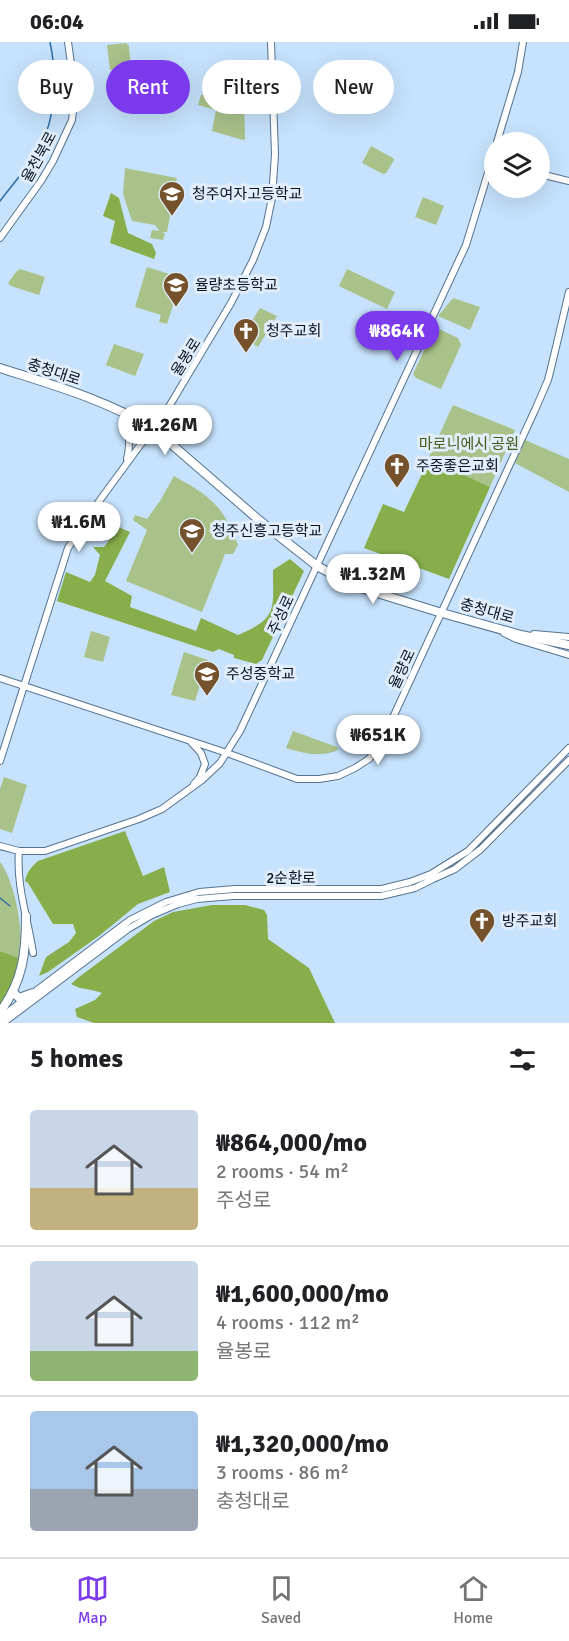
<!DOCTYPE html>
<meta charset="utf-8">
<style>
body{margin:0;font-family:Signika,"Noto Sans KR",sans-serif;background:#f6f6f6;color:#202124;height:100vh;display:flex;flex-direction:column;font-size:22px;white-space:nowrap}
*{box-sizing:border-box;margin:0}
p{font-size:20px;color:#757577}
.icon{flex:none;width:33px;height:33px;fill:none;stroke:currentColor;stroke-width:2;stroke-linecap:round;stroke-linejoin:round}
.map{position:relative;height:981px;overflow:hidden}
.details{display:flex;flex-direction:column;background:#fff;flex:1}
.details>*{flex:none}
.banner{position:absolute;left:18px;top:18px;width:534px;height:54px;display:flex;gap:12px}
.controls{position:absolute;left:484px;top:90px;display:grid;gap:12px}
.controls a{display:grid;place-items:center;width:66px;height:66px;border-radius:50%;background:#fff;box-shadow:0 6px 24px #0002;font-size:30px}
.price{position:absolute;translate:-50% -51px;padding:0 14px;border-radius:21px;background:#fff;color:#222;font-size:20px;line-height:39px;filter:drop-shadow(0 2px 3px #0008)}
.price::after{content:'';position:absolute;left:50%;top:36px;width:18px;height:14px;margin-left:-9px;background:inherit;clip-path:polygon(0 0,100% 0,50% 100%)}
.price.on{background:#7c3aed;color:#fff}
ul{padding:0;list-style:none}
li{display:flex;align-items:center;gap:18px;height:150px;padding:0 30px}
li+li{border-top:2px solid #e0e0e0}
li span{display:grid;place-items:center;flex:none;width:168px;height:120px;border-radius:6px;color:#555}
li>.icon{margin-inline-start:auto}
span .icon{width:72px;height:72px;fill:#fffc;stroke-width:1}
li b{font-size:26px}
h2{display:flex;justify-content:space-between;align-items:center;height:72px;padding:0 30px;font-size:26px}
.tag{padding:0 21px;border-radius:27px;background:#fff;box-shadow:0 6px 24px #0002;font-size:21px;line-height:54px}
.tag.on{background:#7c3aed;color:#fff}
.status{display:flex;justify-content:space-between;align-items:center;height:42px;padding:0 30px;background:#fff;direction:ltr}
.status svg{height:16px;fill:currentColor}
.tabs{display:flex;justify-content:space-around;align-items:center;height:84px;border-top:2px solid #e0e0e0;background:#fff;font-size:16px;color:#757577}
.tabs a{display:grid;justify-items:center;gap:3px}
.tabs .on{color:#7c3aed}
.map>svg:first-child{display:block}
</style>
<div class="status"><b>06:04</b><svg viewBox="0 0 49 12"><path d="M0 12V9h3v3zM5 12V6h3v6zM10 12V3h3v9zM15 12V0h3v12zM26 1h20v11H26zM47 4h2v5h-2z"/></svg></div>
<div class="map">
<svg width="569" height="981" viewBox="0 0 569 981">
<rect width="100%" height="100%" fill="#c6e2fc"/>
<path fill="#a9c289" d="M126,1l3,3 2,21 -21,3 -3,-25z
M201,53l43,3 1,41 -2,1 -31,-9 4,-21 -18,-5z
M371,104l22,12 1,2 -8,13 -3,1 -21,-11z
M125,126l52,10 -10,54h-6l4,1 -2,7 -13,-2 2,-8 7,1 -4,-6 -23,-4 -9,-27z
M423,155l21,9 -8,19 -21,-8z
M147,225l35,11 -15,46 -8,-2 2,-7 -26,-8z
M20,227l25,8 -6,18 -28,-9 -3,-3 8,-11z
M347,227l48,23 -8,17 -48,-23z
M453,256l27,9 -10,23 -32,-14z
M260,266l17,8 -19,31 -16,-10z
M435,285l23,11 3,7 -20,44 -25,-11 -3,-4z
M114,302l30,10 -9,22 -29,-11z
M453,363l62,25 -25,57 -62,-28z
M525,398l44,19v33l-54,-29z
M174,434c36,20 49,29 64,69l-5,9h-8l-23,58 -76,-31 21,-51 -14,-10 2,-5 12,4 13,-18z
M91,589l19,6 -7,25 -19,-5z
M184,610l24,8 -13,41 -24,-6z
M293,689l44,16 1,3c-18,8 -35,3 -52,-2z
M4,735l23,8 -15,48 -12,-4v-40z
M0,820c15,19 25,73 19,96l-19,-7z"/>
<path fill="#87ae4a" d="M111,151l8,5 9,35 24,11 4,9 -2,6 -44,-16 5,-22 -12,-5z
M429,417l61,28 -41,92 -85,-31 19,-44 21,8z
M114,483l16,7 -25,49 27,15 -2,11 66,24 5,-13 37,17c40,-17 35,-25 35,-65l17,-11 14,12 -42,89 -6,4 -22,-6v-3l-15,-6 -6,3 -156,-51 9,-29 24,10 5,-7 5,-20 -7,-8h11l12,-16z
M125,789l18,45 21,-9 6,25 -32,12 -39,32 -51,36 -9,4 7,-19 23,-15 7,-9 -3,-9h-20l-25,-41 -3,-2c2,-9 6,-14 13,-20z
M212,863h33l19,5 3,5 1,24 41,29 26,55h-241l-17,-6 -2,-8 20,-9 7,-7c-13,-5 -18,-2 -31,-9l8,-7 75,-56 19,-9z
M0,909l19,7 -11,40 -8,7z"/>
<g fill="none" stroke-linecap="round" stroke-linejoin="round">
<path stroke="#306fa6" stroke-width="1.5" d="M0,159c13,-17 28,-34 39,-53 18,-31 18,-73 11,-106
M0,856l10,8"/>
<g stroke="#547390" stroke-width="8">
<path id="minor" d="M497,100l21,-70 5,-30
M540,132l29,7
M0,196l41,-57 12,-20 19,-41 3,-27 -7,-51
M122,369c8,16 9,31 5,48
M504,591l12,6 53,16
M534,592l35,3
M0,636l227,75 70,26h22l19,-3 17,-8 14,-9 14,-20 152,-329 13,-30 4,-16 17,-72
M191,700l10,11 4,11 -5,13 -6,7
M0,719l68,-213 32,-48 41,-56 14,-14 76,-127 22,-43 13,-33 6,-29 3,-44 -4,-112
M0,804l19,5h26l94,-32 23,-10 40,-29 18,-17 20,-32 226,-486 29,-95
M19,809c-3,35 9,68 14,102
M0,976l130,-98 36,-18 33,-10 36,-3h147l28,-7 21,-8 37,-23 101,-103
M3,981l125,-94 24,-14 26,-11 19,-5 36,-3h148l34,-8 18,-9 22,-10 26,-20 88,-89"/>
</g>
<g stroke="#547390" stroke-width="10">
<path id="major" d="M0,326c53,17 107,32 155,62l105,91 57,45 24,13 20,9 81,25 79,22 48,10
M13,950l6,6 14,-5
M0,970c23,-31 26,-59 26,-96"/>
</g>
<use href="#minor" stroke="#fff" stroke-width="6"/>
<use href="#major" stroke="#fff" stroke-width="8"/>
</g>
<defs>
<g id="school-pin" transform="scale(1.35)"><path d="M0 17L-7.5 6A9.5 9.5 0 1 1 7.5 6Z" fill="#75522b" stroke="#e0edfb"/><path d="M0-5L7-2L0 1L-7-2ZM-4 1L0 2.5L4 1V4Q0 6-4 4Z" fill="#fff"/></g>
<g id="church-pin" transform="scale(1.35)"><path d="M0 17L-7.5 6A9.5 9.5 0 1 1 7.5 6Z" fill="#75522b" stroke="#e0edfb"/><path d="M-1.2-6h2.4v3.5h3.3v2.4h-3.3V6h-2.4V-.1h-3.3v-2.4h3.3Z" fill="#fff"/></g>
</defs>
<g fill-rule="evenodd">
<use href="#school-pin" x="172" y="152"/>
<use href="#school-pin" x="176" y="243"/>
<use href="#church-pin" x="246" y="289"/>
<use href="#church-pin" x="397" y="424"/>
<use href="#school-pin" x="192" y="489"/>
<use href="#school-pin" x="207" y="632"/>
<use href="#church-pin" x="482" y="879"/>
</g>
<g text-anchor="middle" stroke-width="6" stroke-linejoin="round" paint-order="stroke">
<g font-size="15" fill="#07131e" stroke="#e0edfb">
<text transform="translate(39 115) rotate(-61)" y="5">율천북로</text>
<text transform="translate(186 315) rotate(-58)" y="5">율봉로</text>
<text transform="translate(54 330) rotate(18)" y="5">충청대로</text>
<text transform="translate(487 569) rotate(16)" y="5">충청대로</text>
<text transform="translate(281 573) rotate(-65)" y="5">주성로</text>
<text transform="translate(402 627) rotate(-65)" y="5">율량로</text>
<text x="291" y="841">2순환로</text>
</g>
<g font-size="15" fill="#07131e" stroke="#e0edfb" text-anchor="start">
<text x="192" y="157">청주여자고등학교</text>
<text x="195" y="248">율량초등학교</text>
<text x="266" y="294">청주교회</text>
<text x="416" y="429">주중좋은교회</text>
<text x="212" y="494">청주신흥고등학교</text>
<text x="226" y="637">주성중학교</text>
<text x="502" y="884">방주교회</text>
</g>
<g font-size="15" fill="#425b15" stroke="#e0edfb">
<text x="469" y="407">마로니에시 공원</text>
</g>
</g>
</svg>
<div class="controls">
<a><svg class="icon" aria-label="layers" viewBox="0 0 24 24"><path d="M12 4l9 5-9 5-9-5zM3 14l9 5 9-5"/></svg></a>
</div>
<b class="price on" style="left:397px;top:320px">₩864K</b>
<b class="price" style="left:165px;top:414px">₩1.26M</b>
<b class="price" style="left:79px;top:511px">₩1.6M</b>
<b class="price" style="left:373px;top:563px">₩1.32M</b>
<b class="price" style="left:378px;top:724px">₩651K</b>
<div class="banner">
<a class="tag">Buy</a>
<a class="tag on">Rent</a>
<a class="tag">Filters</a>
<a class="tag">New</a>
</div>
</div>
<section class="details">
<h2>5 homes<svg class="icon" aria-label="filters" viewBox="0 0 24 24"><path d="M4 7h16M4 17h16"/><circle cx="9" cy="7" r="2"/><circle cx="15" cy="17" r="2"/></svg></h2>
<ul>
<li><span style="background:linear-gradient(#c9d6e8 65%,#c2b280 0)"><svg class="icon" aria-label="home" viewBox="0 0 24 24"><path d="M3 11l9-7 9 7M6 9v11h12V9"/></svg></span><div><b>₩864,000/mo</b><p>2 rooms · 54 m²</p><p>주성로</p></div></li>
<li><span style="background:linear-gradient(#c9d6e8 75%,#8fb573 0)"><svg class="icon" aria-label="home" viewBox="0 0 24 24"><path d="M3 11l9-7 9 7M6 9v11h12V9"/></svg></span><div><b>₩1,600,000/mo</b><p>4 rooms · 112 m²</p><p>율봉로</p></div></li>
<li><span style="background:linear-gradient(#a9c7e8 65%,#9aa5b1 0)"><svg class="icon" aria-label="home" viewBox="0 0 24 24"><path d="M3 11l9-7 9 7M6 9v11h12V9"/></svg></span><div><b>₩1,320,000/mo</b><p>3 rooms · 86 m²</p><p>충청대로</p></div></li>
</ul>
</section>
<nav class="tabs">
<a class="on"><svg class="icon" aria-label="map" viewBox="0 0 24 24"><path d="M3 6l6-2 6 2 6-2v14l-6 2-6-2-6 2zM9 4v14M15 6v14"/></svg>Map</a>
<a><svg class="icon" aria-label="saved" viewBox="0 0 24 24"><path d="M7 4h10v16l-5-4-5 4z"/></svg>Saved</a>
<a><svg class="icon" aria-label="home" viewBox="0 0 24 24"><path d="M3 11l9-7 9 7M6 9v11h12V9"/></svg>Home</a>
</nav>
